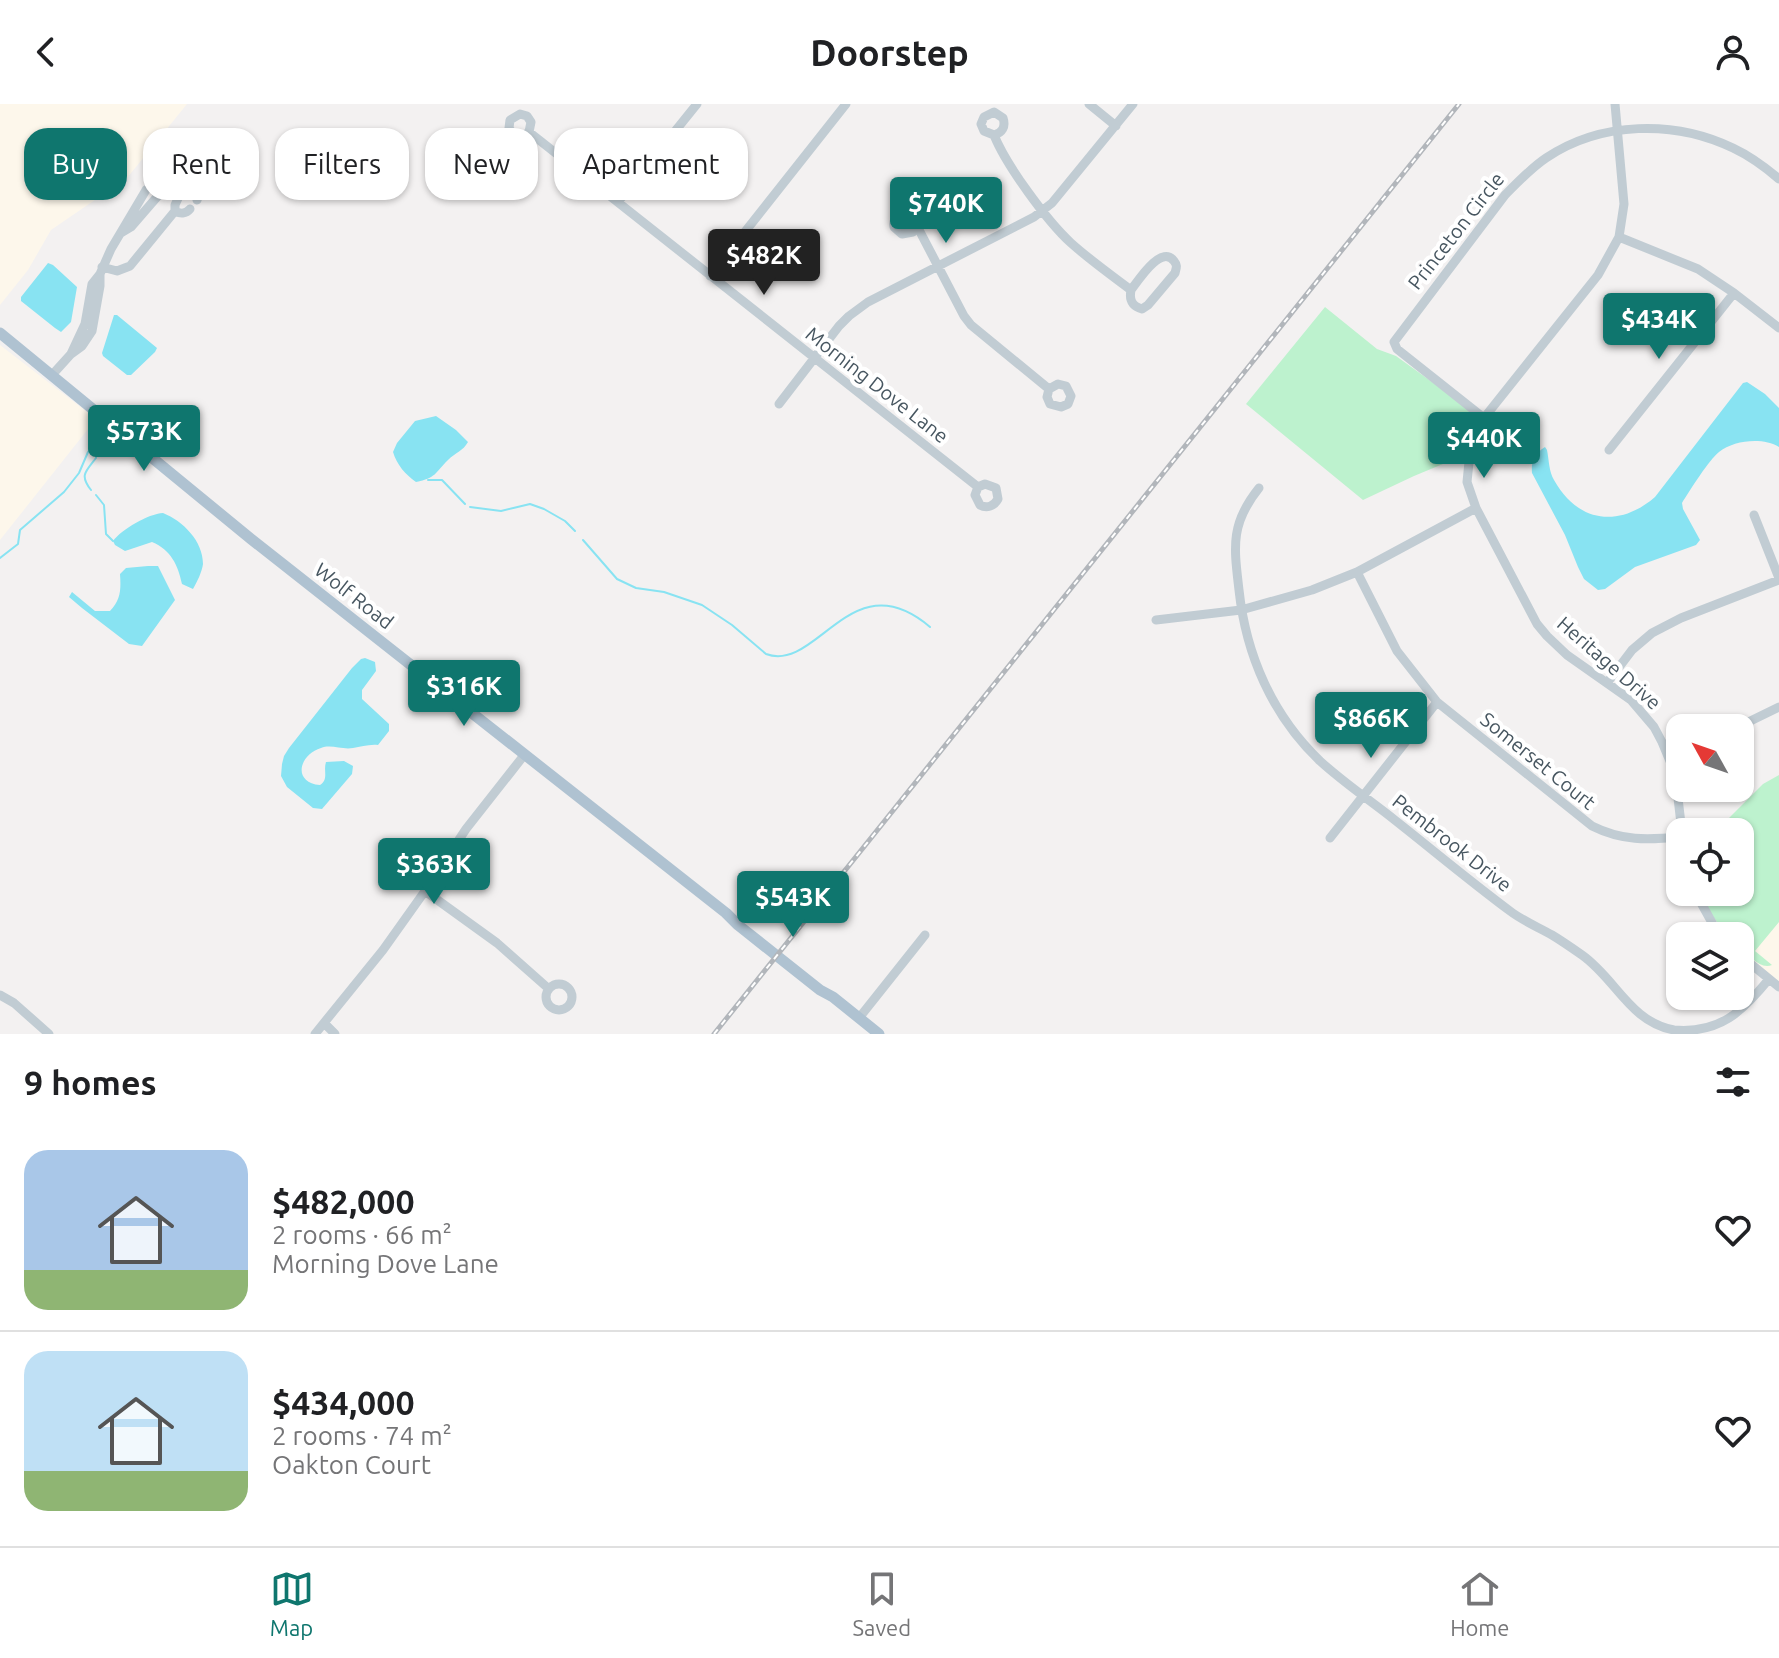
<!DOCTYPE html>
<meta charset="utf-8">
<style>
body{margin:0;font-family:Ubuntu,sans-serif;background:#f2f2f2;color:#202124;height:100vh;display:flex;flex-direction:column;font-size:30px;white-space:nowrap}
*{box-sizing:border-box;margin:0}
p{font-size:26px;color:#757577}
.icon{flex:none;width:44px;height:44px;fill:none;stroke:currentColor;stroke-width:2;stroke-linecap:round;stroke-linejoin:round}
.map{position:relative;height:930px;overflow:hidden}
.side{display:flex;flex-direction:column;background:#fff;flex:1}
.side>*{flex:none}
.hud{position:absolute;left:24px;top:24px;width:800px;height:72px;display:flex;gap:16px}
.needle{width:52px;rotate:310deg}
.fabs{position:absolute;left:1666px;top:610px;display:grid;gap:16px}
.fabs a{display:grid;place-items:center;width:88px;height:88px;border-radius:16px;background:#fff;box-shadow:0 2px 6px #0004;font-size:40px}
.price{position:absolute;translate:-50% -68px;padding:0 18px;border-radius:8px;background:#0f766e;color:#fff;font-size:26px;line-height:52px;filter:drop-shadow(0 2px 4px #0008)}
.price::after{content:'';position:absolute;left:50%;top:48px;width:24px;height:18px;margin-left:-12px;background:inherit;clip-path:polygon(0 0,100% 0,50% 100%)}
.price.selected{background:#222;color:#fff}
ul{padding:0;list-style:none}
li{display:flex;align-items:center;gap:24px;height:200px;padding:0 24px}
li+li{border-top:2px solid #e0e0e0}
li span{display:grid;place-items:center;flex:none;width:224px;height:160px;border-radius:24px;color:#555}
li>.icon{margin-inline-start:auto}
span .icon{width:96px;height:96px;fill:#fffc;stroke-width:1}
li b{font-size:34px}
h2{display:flex;justify-content:space-between;align-items:center;height:96px;padding:0 24px;font-size:34px}
.tag{padding:0 28px;border-radius:24px;background:#fff;box-shadow:0 2px 6px #0004;font-size:28px;line-height:72px}
.tag.selected{background:#0f766e;color:#fff}
header{display:flex;justify-content:space-between;align-items:center;height:104px;padding:0 24px;background:#fff;font-size:36px;font-weight:600}
.tab-bar{display:flex;justify-content:space-around;align-items:center;height:112px;border-top:2px solid #e0e0e0;background:#fff;font-size:22px;color:#757577}
.tab-bar a{display:grid;justify-items:center;gap:4px}
.tab-bar .selected{color:#0f766e}
.map>svg:first-child{display:block}
</style>
<header><svg class="icon" aria-label="back" viewBox="0 0 24 24"><path d="M15 5l-7 7 7 7"/></svg>Doorstep<svg class="icon" aria-label="person" viewBox="0 0 24 24"><circle cx="12" cy="8" r="4"/><path d="M4 21q1-7 8-7t8 7"/></svg></header>
<div class="map">
<svg width="1779" height="930" viewBox="0 0 1779 930">
<rect width="100%" height="100%" fill="#f3f1f1"/>
<path fill="#fdf7eb" d="M0,0h187l-60,74 -76,52 -23,40 -28,35z
M0,241l96,74 -96,121z
M1779,817v61l-30,-24z"/>
<path fill="#bdf2ce" d="M1325,203l52,42 19,7 86,62 -15,36 -53,22 -51,24 -117,-96z
M1779,671v147l-24,29 17,14c-12,5 -23,-10 -32,-18v-11h-12l-2,-2 -15,-20 -10,-22h39v-60h-34l12,-3 45,-45z"/>
<path fill="#88e3f2" d="M48,159l5,2 24,22 -6,35 -10,10 -6,-4 -34,-27v-4z
M114,211h3l40,33 -2,4 -24,23h-4l-24,-19 -1,-3z
M1747,278l18,12 14,14v39c-16,-10 -45,-7 -60,5 -10,8 -29,38 -37,51l1,6 17,31 -4,5 -61,22 -30,22 -7,1 -14,-11 -6,-12 -13,-32 -33,-62c-1,-12 2,-19 13,-26l2,3c2,10 2,22 7,30 24,43 65,48 101,17l88,-114z
M436,312l20,14 12,12c-5,9 -13,11 -20,18 -13,13 -12,18 -32,22 -11,-8 -19,-17 -23,-30l4,-9 18,-22z
M163,409c20,8 40,28 40,51 -1,8 -6,18 -10,25l-11,-5c-4,-19 -11,-34 -30,-42l-27,9 -10,-6 -2,-4c9,-12 35,-27 50,-28z
M148,462h10l17,34 -33,46 -13,-2 -47,-36 -13,-11 3,-5 23,19h15c11,-11 11,-22 10,-37l6,-6z
M365,554l10,4 1,9 -14,19v9l27,25v7l-11,14c-9,-1 -17,2 -25,3 -11,2 -22,-4 -32,0 -22,7 -29,34 -1,37 9,-6 3,-14 6,-23l18,-1 9,5 -1,8 -30,35 -9,-1 -26,-21 -6,-11 1,-12 2,-8 5,-8 63,-80 9,-9z"/>
<g fill="none" stroke-linecap="round" stroke-linejoin="round">
<path stroke="#88e3f2" stroke-width="2" d="M428,376h14l23,24
M91,386c-12,-15 -5,-19 5,-32l1,-17
M96,391l8,10 2,29 7,7
M470,403l31,4 29,-7 14,5 21,12 10,10
M583,436l34,39 19,9 28,4 38,13 30,20 34,29c52,19 85,-94 164,-27
M0,454l18,-14 2,-14 44,-38 15,-19 9,-21 9,-12"/>
<path stroke="#c1ccd3" stroke-width="9" d="M1089,0l27,22
M1615,0l9,100 -5,33 -21,38 -118,148 -10,29 -3,30 9,26 61,116 10,12 20,19 64,45 23,27 8,15 13,31 7,59
M529,28l2,-10 -4,-6 -7,-2 -10,6 -1,8 4,6 10,2 6,-4 449,355 -3,8 5,10c7,4 14,1 18,-6l-2,-11 -11,-4 -7,3
M994,31c8,-2 12,-8 9,-17l-9,-6 -10,5 -3,7 3,7 10,4c12,30 53,86 77,108 19,17 40,32 60,47 -2,10 1,16 11,19l6,-4 27,-32c1,-5 3,-7 -1,-12 -13,-17 -36,20 -43,29
M618,98l79,-98
M175,107c5,3 11,3 15,-2
M917,122l-4,6 -11,2 -8,-7c-1,-8 2,-13 9,-16l12,4 2,11 47,90 7,9 78,64 -2,8 3,7 11,3 7,-3 3,-8 -5,-10 -8,-2 -9,5
M1619,133l79,32 36,24 45,35
M102,163l15,4 13,-5 45,-55v-6l5,-11 6,-6 10,-4 4,7 -3,9
M710,172l136,-172
M71,250l14,-30 7,-40 8,-10 11,-25 35,-59 7,-5 10,-2v7l-32,37 -10,6
M52,271l19,-21 11,-8 10,-15 8,-45v-12
M779,300l60,-78 10,-10 19,-14 166,-85 18,-14 81,-99
M1484,314l-87,-69 -3,-7 111,-147c13,-13 26,-27 41,-37 55,-37 129,-38 187,-10 17,8 32,19 46,31
M1609,346l125,-157
M1259,384c-29,36 -25,59 -20,102 7,65 33,125 81,171 24,22 51,40 76,60 38,30 75,61 114,90 13,10 28,16 42,24 10,6 20,13 30,20 34,24 48,67 92,75 46,4 69,-19 95,-51
M1754,411l25,63
M1357,468l40,79 40,51 155,124c30,15 55,14 88,11
M1156,516l85,-10 71,-20 45,-18 119,-64
M1607,579l25,-33 20,-17 29,-15 98,-38
M1736,624l43,-21
M1330,734l107,-136
M425,787l72,52 52,46
M1695,788l20,36 7,8
M1740,851l39,32
M546 893a13 13 0 1 1 26 0a13 13 0 1 1-26 0Z
M0,891l14,8 35,31
M859,914l66,-83
M325,920l10,10
M315,930l68,-84 42,-59 41,-62 59,-75"/>
<path stroke="#afc2d1" stroke-width="11" d="M0,229l251,206 475,374 12,12 82,65 13,7 46,37"/>
<g stroke="#b2b6bb" stroke-width="5">
<path id="rail" d="M714,930l745,-930"/>
</g>
<use href="#rail" stroke="#fff" stroke-width="2" stroke-dasharray="6" stroke-linecap="butt"/>
</g>
<g text-anchor="middle" stroke-width="8" stroke-linejoin="round" paint-order="stroke">
<g font-size="20" fill="#475660" stroke="#fff">
<text transform="translate(1456 127) rotate(-52)" y="7">Princeton Circle</text>
<text transform="translate(877 281) rotate(38)" y="7">Morning Dove Lane</text>
<text transform="translate(354 492) rotate(38)" y="7">Wolf Road</text>
<text transform="translate(1609 559) rotate(41)" y="7">Heritage Drive</text>
<text transform="translate(1538 657) rotate(39)" y="7">Somerset Court</text>
<text transform="translate(1452 739) rotate(38)" y="7">Pembrook Drive</text>
</g>
</g>
</svg>
<div class="fabs">
<a><svg class="needle" viewBox="-14 -14 28 28"><path d="M0-13l5 13h-10z" fill="#e53935"/><path d="M0 13l5-13h-10z" fill="#757577"/></svg></a>
<a><svg class="icon" aria-label="locate" viewBox="0 0 24 24"><circle cx="12" cy="12" r="6"/><path d="M12 2v4M12 18v4M2 12h4M18 12h4"/></svg></a>
<a><svg class="icon" aria-label="layers" viewBox="0 0 24 24"><path d="M12 4l9 5-9 5-9-5zM3 14l9 5 9-5"/></svg></a>
</div>
<b class="price" style="left:946px;top:141px">$740K</b>
<b class="price selected" style="left:764px;top:193px">$482K</b>
<b class="price" style="left:1659px;top:257px">$434K</b>
<b class="price" style="left:144px;top:369px">$573K</b>
<b class="price" style="left:1484px;top:376px">$440K</b>
<b class="price" style="left:464px;top:624px">$316K</b>
<b class="price" style="left:1371px;top:656px">$866K</b>
<b class="price" style="left:434px;top:802px">$363K</b>
<b class="price" style="left:793px;top:835px">$543K</b>
<div class="hud">
<a class="tag selected">Buy</a>
<a class="tag">Rent</a>
<a class="tag">Filters</a>
<a class="tag">New</a>
<a class="tag">Apartment</a>
</div>
</div>
<section class="side">
<h2>9 homes<svg class="icon" aria-label="filters" viewBox="0 0 24 24"><path d="M4 7h16M4 17h16"/><circle cx="9" cy="7" r="2"/><circle cx="15" cy="17" r="2"/></svg></h2>
<ul>
<li><span style="background:linear-gradient(#a9c7e8 75%,#8fb573 0)"><svg class="icon" aria-label="home" viewBox="0 0 24 24"><path d="M3 11l9-7 9 7M6 9v11h12V9"/></svg></span><div><b>$482,000</b><p>2 rooms · 66 m²</p><p>Morning Dove Lane</p></div><svg class="icon" aria-label="heart" viewBox="0 0 24 24"><path d="M12 20l-8-8c-3-5 5-10 8-4 3-6 11-1 8 4z"/></svg></li>
<li><span style="background:linear-gradient(#bfe0f5 75%,#8fb573 0)"><svg class="icon" aria-label="home" viewBox="0 0 24 24"><path d="M3 11l9-7 9 7M6 9v11h12V9"/></svg></span><div><b>$434,000</b><p>2 rooms · 74 m²</p><p>Oakton Court</p></div><svg class="icon" aria-label="heart" viewBox="0 0 24 24"><path d="M12 20l-8-8c-3-5 5-10 8-4 3-6 11-1 8 4z"/></svg></li>
</ul>
</section>
<nav class="tab-bar">
<a class="selected"><svg class="icon" aria-label="map" viewBox="0 0 24 24"><path d="M3 6l6-2 6 2 6-2v14l-6 2-6-2-6 2zM9 4v14M15 6v14"/></svg>Map</a>
<a><svg class="icon" aria-label="saved" viewBox="0 0 24 24"><path d="M7 4h10v16l-5-4-5 4z"/></svg>Saved</a>
<a><svg class="icon" aria-label="home" viewBox="0 0 24 24"><path d="M3 11l9-7 9 7M6 9v11h12V9"/></svg>Home</a>
</nav>
